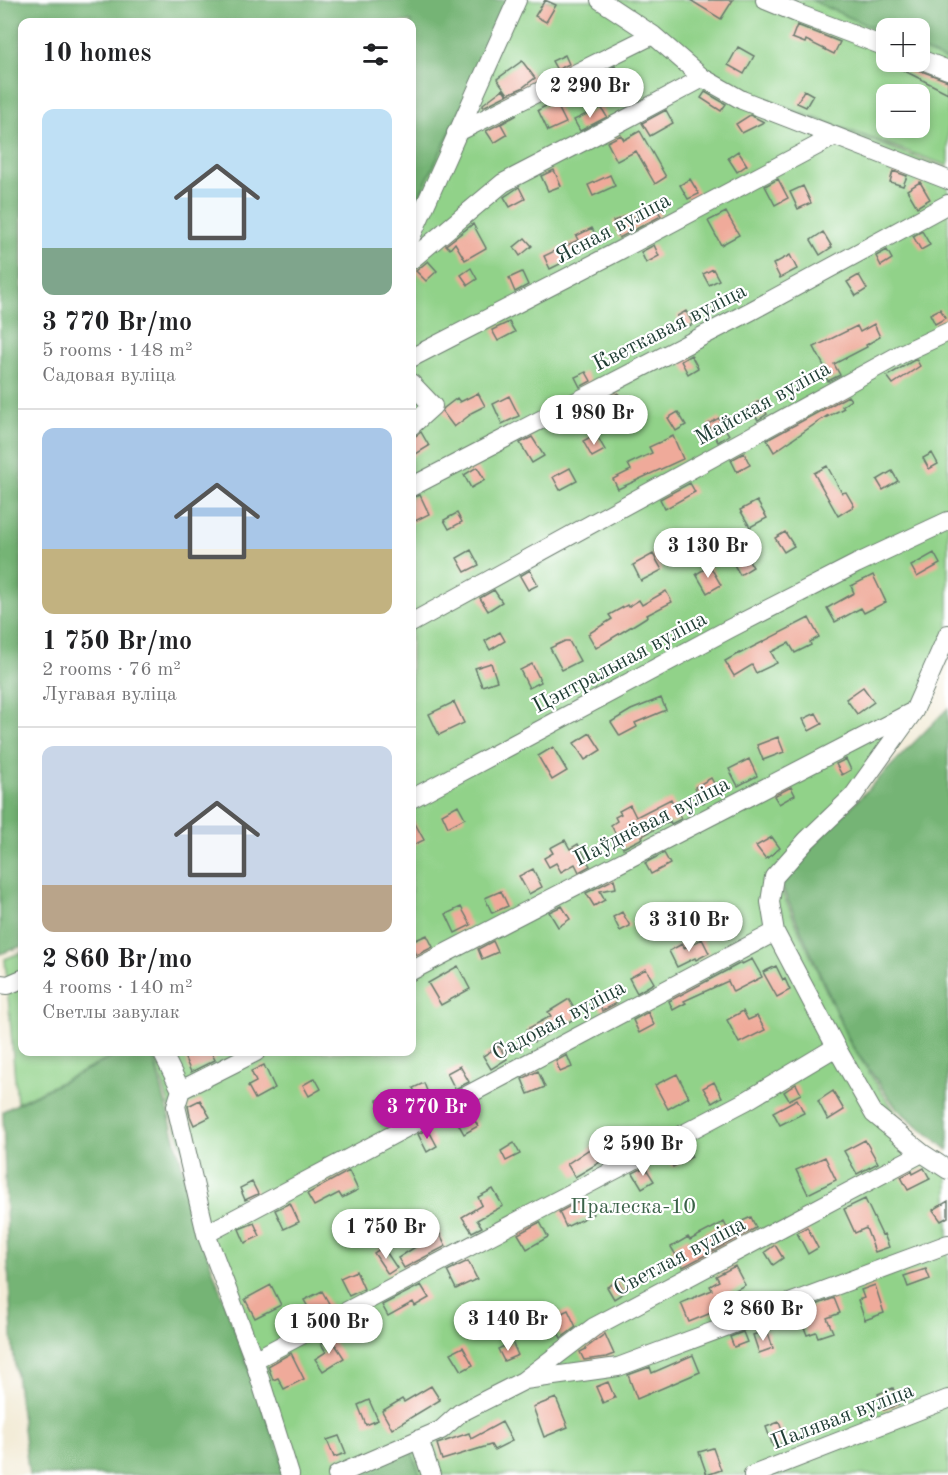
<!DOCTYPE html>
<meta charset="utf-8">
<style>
body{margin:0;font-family:"Old Standard TT",serif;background:#f6f6f6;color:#202124;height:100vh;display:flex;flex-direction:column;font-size:22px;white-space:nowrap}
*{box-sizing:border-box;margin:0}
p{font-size:20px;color:#757577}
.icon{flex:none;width:33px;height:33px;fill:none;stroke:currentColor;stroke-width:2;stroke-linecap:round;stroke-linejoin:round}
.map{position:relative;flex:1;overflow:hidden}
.drawer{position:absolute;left:18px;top:18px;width:398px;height:1038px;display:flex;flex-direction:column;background:#fff;border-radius:12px;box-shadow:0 3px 9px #0003}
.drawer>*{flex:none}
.tools{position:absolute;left:876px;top:18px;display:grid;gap:12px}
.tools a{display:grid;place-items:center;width:54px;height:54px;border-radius:12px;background:#fff;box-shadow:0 3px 9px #0003;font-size:30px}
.price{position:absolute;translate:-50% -51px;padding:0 14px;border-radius:21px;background:#fff;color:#222;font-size:20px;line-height:39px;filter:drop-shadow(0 2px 3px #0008)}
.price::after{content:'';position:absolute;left:50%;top:36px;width:18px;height:14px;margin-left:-9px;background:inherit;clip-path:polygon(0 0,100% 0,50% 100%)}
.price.active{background:#b5179e;color:#fff}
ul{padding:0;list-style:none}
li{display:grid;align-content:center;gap:12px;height:318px;padding:0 24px}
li+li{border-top:2px solid #e0e0e0}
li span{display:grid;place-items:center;height:186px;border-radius:12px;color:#555}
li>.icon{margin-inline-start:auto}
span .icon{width:108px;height:108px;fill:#fffc;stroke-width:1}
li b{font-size:26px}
h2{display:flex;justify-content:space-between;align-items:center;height:72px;padding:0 24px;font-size:26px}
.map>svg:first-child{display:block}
</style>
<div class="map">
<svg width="948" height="1475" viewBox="0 0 948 1475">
<rect width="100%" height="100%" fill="#fff"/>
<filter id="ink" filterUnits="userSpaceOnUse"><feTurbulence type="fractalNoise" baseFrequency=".0167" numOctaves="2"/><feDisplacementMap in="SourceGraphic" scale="12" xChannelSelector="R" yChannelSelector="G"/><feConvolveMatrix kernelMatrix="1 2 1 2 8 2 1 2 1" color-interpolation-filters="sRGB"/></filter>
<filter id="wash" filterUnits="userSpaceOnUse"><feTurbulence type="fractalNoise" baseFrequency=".008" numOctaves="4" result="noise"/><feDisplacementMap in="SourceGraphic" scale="24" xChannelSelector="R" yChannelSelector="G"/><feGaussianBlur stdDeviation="1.35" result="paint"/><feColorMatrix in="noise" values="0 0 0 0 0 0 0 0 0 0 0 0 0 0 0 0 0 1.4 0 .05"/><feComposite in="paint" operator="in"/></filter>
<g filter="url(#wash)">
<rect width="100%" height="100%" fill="#f3ecd8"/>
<path fill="#91d289" stroke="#58885e" stroke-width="1.5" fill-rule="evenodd" d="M514,0h434v166l-194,-70 194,73v476l-27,65 -144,171 72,161 73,111 26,18v304h-665l-130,-423h258v-839zM886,28h34v34h-34zM886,94h34v34h-34z
M22,952v100h101l-106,51 -12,-144z"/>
<path fill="#74b475" stroke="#4a7854" stroke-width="1.5" d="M0,0h511l-51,111 -49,102v-191h-389v924l-22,8z
M811,0h137v61l-28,-12v-21h-34v6z
M948,708v442l-51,-41 -46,-65 -72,-164z
M123,1052h29l49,185 86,238h-258l-16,-125 -5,-86 -5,-153z
M411,1449l9,26h-69z"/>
<g id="blocks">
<path fill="#efaa9a" d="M545,0l11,5 -10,17 -11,-6z
M690,0h43l-12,19z
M797,25l43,17 -6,12 -28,-14 -1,3 -13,-5z
M738,47l16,9 -10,18 -16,-9z
M565,55l4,9 -12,6 -5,-9z
M522,61l13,17 -13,10 -14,6 -11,-15z
M887,62h22l3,4 4,3 32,12v12z
M615,66l12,23 -21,11 -12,-23z
M503,89l4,6 -24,12v-3z
M804,90l9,5 -7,12 -9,-4z
M705,92l21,12 -5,7 -20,-13z
M555,101l11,22 -18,8 -10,-21z
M601,107l6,10 -27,14 -6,-11z
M666,110l7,13 -23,13 -8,-13z
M517,115l-16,9 6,11 -13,8 -8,-12z
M750,115l14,7 -22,11 -6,-9z
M640,131l26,46 -11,7 -19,-33 -19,10 -10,-19 14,-7 3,5z
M738,151l9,14 -10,7 -9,-14z
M554,170l7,16 -13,5 -7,-15z
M893,171l14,5 -4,10 -13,-4z
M610,175l5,11 -22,10 -5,-11z
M690,179l9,15 -11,5 -8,-14z
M778,179l10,19 -13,7 -10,-19z
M920,182l10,17 -13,8 -10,-17z
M803,186l8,17 -13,6 -8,-17z
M519,187l6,12 -15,8 -6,-10z
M655,206l6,10 -42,22 -6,-17 19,-7 1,4z
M726,212l13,23 -18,10 -13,-24z
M473,224l13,24 -21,12 -10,-17 -5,6 -4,-4z
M592,228l7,13 -32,16 1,3 -18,9 -6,-13 34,-16 -2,-4z
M922,231l8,14 -9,5 -8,-14z
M823,232l9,15 -12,8 -9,-15z
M525,238l7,8 -12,10 -6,-9z
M654,245l5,11 -13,7 -5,-11z
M887,250l5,9 -11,7 -5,-10z
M790,255l7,14 -17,9 -7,-14z
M428,261l9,10 -11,10 -10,-10z
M471,268l6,11 -9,6 -7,-10z
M713,269l6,11 -10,5 -6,-11z
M522,272l6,13 -13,7 -6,-14z
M859,275l8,14 -11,7 -9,-14z
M940,309l6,9 -11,6 -5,-10z
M686,311l7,13 -10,5 -6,-13z
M509,322l6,10 -17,9 -6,-11z
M874,324l6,13 -14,8 1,2 -33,17 6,11 -12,6 -6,-11 3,-2 -11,-21 43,-21 3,6z
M691,355l7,13 -10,6 -7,-13z
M916,359l4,7 -27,18 -6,-8z
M586,372l5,9 -11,6 -5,-10z
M478,393l7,13 -16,8 1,1 -16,12 -12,-16 2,-3 13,-10 3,4z
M618,393l7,11 -11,7 -7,-12z
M509,396l10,20 -17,8 -9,-20z
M848,396l3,4 -9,6 2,2 -17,9v-1l-53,36 -7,-12z
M759,401l8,13 -9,6 -9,-13z
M678,412l8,13 -10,6 -8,-13z
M719,418l10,17 -11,7 -10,-18z
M421,432l8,14 -18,11v-20h3z
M596,434l9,16 -13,7 -9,-16z
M673,436l10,23 -65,30 -5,-10 18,-9 -3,-6 24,-11 -3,-6z
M532,437l12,19 -12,7 -12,-20z
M744,453l6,12 -13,7 -6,-12z
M932,453l6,11 -9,5 -6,-11z
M827,466l15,27 4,-1 8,14 -16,10 -24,-43z
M477,467l8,13 -14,8 -7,-13z
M570,468l7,13 -17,9 -7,-13z
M892,471l6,10 -15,9 -6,-10z
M690,483l5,9 -30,17 -5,-10z
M420,495l9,19 -18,9v-25z
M757,501l10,17 -17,9 -10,-17z
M457,513l5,9 -13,7 -5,-9z
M785,532l9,14 -10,6 -9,-14z
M742,549l11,18 -13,8 -10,-17z
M471,550l8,15 -14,7 -8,-14z
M934,553l6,11 -23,13 -6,-11z
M653,554l9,16 -21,11 -8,-16z
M710,566l11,19 -14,8 -11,-19z
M530,570l8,15 -10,5 -8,-14z
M873,575l13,27 -22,11 -3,-5 -26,14 -8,-14 27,-15 -3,-7z
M494,590l8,12 -14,9 -8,-13z
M666,591l6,11 -25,13 1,1 -11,7 -41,25 -8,-14 24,-15 -3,-4 18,-10 1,2 11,-7 3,5z
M809,618l10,19 -9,5 1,3 -16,8 -6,-10 -18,9 6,11 -21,10 -4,-8 -18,11 -9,-15 14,-8v1z
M500,632l5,9 -15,9 -5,-9z
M565,641h4l11,20 -18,9 -12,-22z
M491,663l6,18 -15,5 -7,-18z
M532,664l9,18 -12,6 -9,-18z
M863,687l11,15 -17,12 -11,-15z
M661,698l5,12 -31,13 2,4 -17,9 -9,-14 20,-12z
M454,702l10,21 -25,12 -10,-21z
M816,713l6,11 -13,7 -6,-12z
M590,733l11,17 -16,10 -11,-17z
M778,737l6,15 -21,8 -6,-15z
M553,747l14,24 -15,9 -14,-24z
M749,759l8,17 -19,10 -9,-17z
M846,759l5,11 -9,5 -6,-11z
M711,778l9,16 -17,9 -8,-16z
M791,787l4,8 -16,9 -5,-8z
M671,799l10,20 -10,5 -1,-3 -28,15 1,2 -20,10 -12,-23 6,-4 -2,-4 6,-3 -2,-3 11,-6 6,12z
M458,805l7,13 -17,9 -6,-13z
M411,816l13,24 -13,6z
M772,837l8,11 -14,11 -10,-13z
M565,840l5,9 8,-5 12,22 -11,6 -4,-8 -14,8 -5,-9 -7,4 -5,-9 9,-5 -3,-5z
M664,853l6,11 -19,10 -6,-11z
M533,869l9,18 -13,7 -10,-18z
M614,879l2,9 -16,3 5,9 -11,6 -8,-13z
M501,891l7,15 -16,7 -7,-15z
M562,906l8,13 -12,8 -9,-15z
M461,907l10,18 -16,8 -9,-19z
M622,912l8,14 -10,5 -7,-14z
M427,935l6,12 -16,8 -6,-13z
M702,939l7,14 -13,7 -1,-2 -18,9 -8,-16 13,-7 2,4z
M493,941l5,11 -16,7 -4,-10z
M752,959l10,18 -29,15 -5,-11 -44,20 2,2 -13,7 -4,-9 72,-38 1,1z
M458,966l12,23 -29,16 -13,-22z
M776,966l7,14 2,-1 5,11 -13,7 -14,-25z
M646,969l8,14 -17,10 -8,-15z
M612,993l5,10 -15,8 -5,-12z
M569,999l10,17 -45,26 -7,-13 24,-13 -3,-4z
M743,1011l5,9 9,-4 8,14 -26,13 -12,-23z
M648,1012l6,13 -15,8 -6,-13z
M499,1046l8,13 -16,10 -8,-13z
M182,1052h29l4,8 -24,12z
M567,1055l5,12 -12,5 -4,-11z
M264,1065l11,23 -20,11 -7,-13 8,-4 -5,-11z
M460,1066l9,16 -14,7 -8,-16z
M538,1071l7,16 -17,7 -6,-15z
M677,1074l12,23 -21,12 -13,-24z
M315,1078l6,11 -12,7 -6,-11z
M714,1082l8,15 -10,6 -9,-15z
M424,1083l5,13 -10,4 -6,-12z
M796,1084l5,10 -12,6 -5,-8z
M833,1091l11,19 -16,10 -10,-19z
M393,1093l7,15 -15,8 -8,-16z
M797,1099l7,14 -24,12 -7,-13z
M200,1100l10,17 -16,8 -4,-9 -2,-10z
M468,1109l10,17 -14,8 -10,-18z
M428,1129l9,17 -10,6 -9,-18z
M603,1140l9,15 -37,22 -8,-13z
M865,1140l13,23 -21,11 -13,-23z
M514,1143l6,11 -14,7 -5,-10z
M686,1145l6,12 -19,10 -6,-12z
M825,1157l11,23 -28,14 -12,-24z
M645,1167l9,14 -12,7 -9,-15z
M924,1168l6,11 -22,11 -7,-13 11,-6 1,3z
M349,1171l9,19 -16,8 -3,-5 -25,13 -7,-12z
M252,1182l6,12 -13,6 -5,-12z
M493,1189l10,17 -26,14 5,7 -10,5 -10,-15 20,-12 -4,-8z
M585,1198l8,16 -27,13 -7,-15z
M865,1199l17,36 2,-1 5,13 -14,5 -9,-24 -11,5 -11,-24z
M948,1201v16l-7,4 -8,-11z
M290,1203l9,19 -15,7 -9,-19z
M751,1217l5,11 -73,39 -12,-20 17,-10 2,3 34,-18 3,6z
M540,1222l8,15 -21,12 -9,-15z
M254,1223l6,13 -15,7 -6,-14z
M807,1227l11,21 -10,6 -11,-21z
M438,1230l8,16 -42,22 -6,-10 25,-16 -2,-3z
M775,1245l8,13 -10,7 -8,-13z
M383,1247l14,21 -9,6 -14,-21z
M468,1261l9,18 -21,10 -9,-18z
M735,1266l10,19 -21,11 7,17 -12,4 -3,-6 -27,11 -8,-19 31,-13 -2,-4 9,-5 -3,-5z
M926,1269l4,10 -22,8 -4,-11z
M356,1271l8,18 -15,7 -9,-18z
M617,1281l8,11 -11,7 -7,-12z
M271,1285l10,20 -26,13 -10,-19z
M421,1285l8,13 -14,8 -2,-4 -25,14 -6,-11z
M875,1285l9,28 -19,7 -7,-20 6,-2 -3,-8z
M322,1291l9,16 -18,9 -9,-16z
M834,1298l6,15 -13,5 6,14 -15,5 -2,-5 -9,3 -9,-23z
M568,1310l8,17 -15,11 -10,-20z
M767,1330l6,18 -14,5 -6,-18z
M743,1332l4,10 -13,5 -4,-10z
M605,1334l9,20 -8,3 -22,3 -4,-8 6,-3v-1z
M331,1338l13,20 -21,13 -8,-12 11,-7 -5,-8z
M512,1342l6,13 -14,6 -6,-12z
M463,1347l10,18 -11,6 -11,-18z
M291,1353l13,26 -20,10 -6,-11 -5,2 -5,-14z
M693,1355l7,17 -63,27 -9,-24 22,-8 2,6z
M608,1382l7,16 -12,5 -7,-16z
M431,1386l9,14 -48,29 -10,-18 20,-12 2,3z
M893,1388l6,16 -15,6 -6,-16z
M556,1398l12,29 -24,10 -11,-30z
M369,1400l9,20 -12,5 -8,-20z
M502,1422l10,19 -18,9 -3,-5 -49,15 -5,-16 32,-11 2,6z
M779,1422l7,20 -13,4 -7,-19z
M339,1436l7,17 -12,4 -7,-17z
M713,1448l8,22 -14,5 -8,-23z"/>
</g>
</g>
<g filter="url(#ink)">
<use href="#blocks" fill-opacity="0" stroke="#697a6d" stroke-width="1.5"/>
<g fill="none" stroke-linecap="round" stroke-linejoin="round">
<g stroke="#697a6d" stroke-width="20">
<path id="minor" d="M600,0l53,35 50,43 39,22 206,80
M765,0l34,14 87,33
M920,59l28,11
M456,133l197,-98
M411,237l106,-237
M411,260l92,-77 110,-57 90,-48
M411,358l198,-102 226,-120
M411,383l22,23 -22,20
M411,487l340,-176 197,-107
M411,623l490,-269 47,-22
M948,634l-34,77 -61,85 -46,44 -33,37 -4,25 5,30 61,115 38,67 48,39 26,17
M411,799l318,-170 127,-65 92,-43
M411,971l499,-258
M0,984l8,1 14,-6
M162,1052l19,38 -5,16 30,128 48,126 36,115
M181,1090l75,-38
M206,1234l569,-302
M254,1360l492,-259 90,-54
M525,1380l93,-13 330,-123
M419,1439l12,36
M337,1475l104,-45 19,-17 63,-32 71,-54 328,-174
M753,1475l195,-76"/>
</g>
<use href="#minor" stroke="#fff" stroke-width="18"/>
</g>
</g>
<g text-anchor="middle" stroke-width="4.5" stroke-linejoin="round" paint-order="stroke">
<g font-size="22" fill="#1f3d34" stroke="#fff">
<text transform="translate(612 227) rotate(-28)" y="8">Ясная вуліца</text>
<text transform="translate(669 326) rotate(-27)" y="8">Кветкавая вуліца</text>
<text transform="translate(762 402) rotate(-29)" y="8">Майская вуліца</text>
<text transform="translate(619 661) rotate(-28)" y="8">Цэнтральная вуліца</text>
<text transform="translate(651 820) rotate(-27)" y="8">Паўднёвая вуліца</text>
<text transform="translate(558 1019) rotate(-28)" y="8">Садовая вуліца</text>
<text transform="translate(679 1255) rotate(-28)" y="8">Светлая вуліца</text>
<text transform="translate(842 1415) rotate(-21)" y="8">Палявая вуліца</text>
</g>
<g font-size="22" fill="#3c6249" stroke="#fff">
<text x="633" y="1213">Пралеска-10</text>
</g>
</g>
</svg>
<div class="tools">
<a>+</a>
<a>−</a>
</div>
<b class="price" style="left:590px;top:119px">2 290 Br</b>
<b class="price" style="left:594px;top:446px">1 980 Br</b>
<b class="price" style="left:708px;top:579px">3 130 Br</b>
<b class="price" style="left:689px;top:953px">3 310 Br</b>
<b class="price active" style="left:427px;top:1140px">3 770 Br</b>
<b class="price" style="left:643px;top:1177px">2 590 Br</b>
<b class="price" style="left:386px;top:1260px">1 750 Br</b>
<b class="price" style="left:763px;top:1342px">2 860 Br</b>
<b class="price" style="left:508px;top:1352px">3 140 Br</b>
<b class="price" style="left:329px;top:1355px">1 500 Br</b>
<section class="drawer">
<h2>10 homes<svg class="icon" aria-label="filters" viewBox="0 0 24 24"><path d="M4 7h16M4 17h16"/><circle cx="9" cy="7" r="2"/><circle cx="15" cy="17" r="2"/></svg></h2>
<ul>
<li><span style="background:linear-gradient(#bfe0f5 75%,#7fa58c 0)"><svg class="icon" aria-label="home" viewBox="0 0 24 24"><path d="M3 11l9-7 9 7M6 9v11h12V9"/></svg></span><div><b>3 770 Br/mo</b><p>5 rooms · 148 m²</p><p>Садовая вуліца</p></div></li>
<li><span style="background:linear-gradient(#a9c7e8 65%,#c2b280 0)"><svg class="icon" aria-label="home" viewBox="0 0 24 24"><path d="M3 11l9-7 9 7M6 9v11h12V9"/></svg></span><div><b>1 750 Br/mo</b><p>2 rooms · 76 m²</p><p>Лугавая вуліца</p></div></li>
<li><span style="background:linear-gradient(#c9d6e8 75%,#b9a48a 0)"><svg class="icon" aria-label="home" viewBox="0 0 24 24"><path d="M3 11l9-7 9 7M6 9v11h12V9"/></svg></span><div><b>2 860 Br/mo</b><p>4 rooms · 140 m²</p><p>Светлы завулак</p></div></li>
</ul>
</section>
</div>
